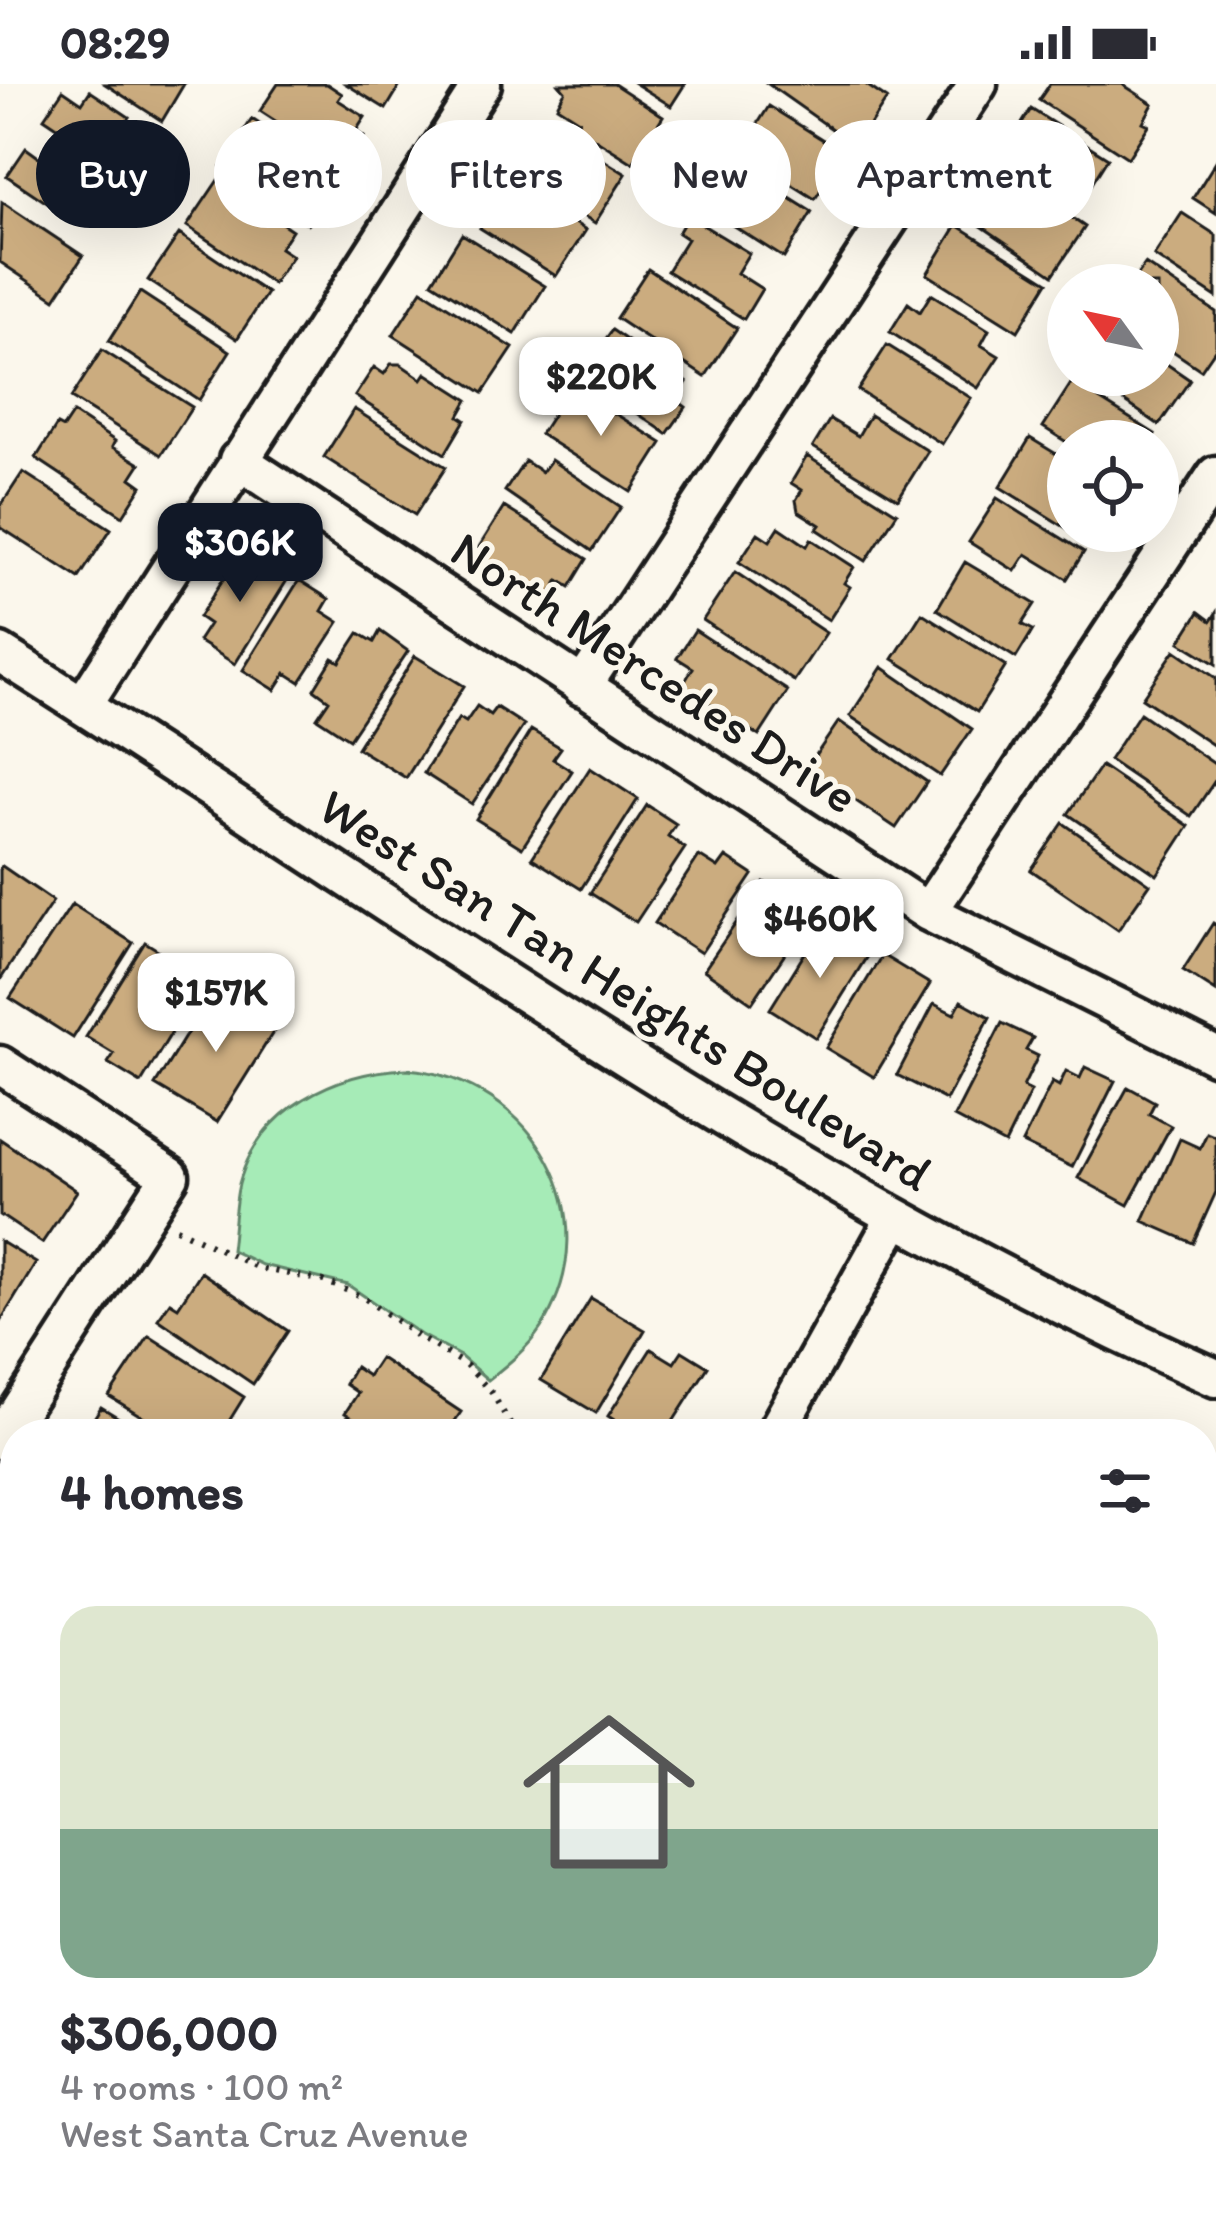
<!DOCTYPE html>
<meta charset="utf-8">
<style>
body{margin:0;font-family:Itim,sans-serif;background:#f7f7f7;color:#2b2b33;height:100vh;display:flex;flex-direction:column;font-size:45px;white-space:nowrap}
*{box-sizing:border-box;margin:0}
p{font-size:39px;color:#7c7c81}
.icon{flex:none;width:66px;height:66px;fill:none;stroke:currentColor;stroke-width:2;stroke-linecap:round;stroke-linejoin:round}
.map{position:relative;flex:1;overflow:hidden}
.drawer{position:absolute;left:0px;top:1335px;width:1218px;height:807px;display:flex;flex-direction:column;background:#fff;border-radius:48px 48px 0 0;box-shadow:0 12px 48px #0002}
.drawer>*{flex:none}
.guide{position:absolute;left:36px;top:36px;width:1146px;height:108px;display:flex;gap:24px}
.needle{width:78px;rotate:303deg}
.fabs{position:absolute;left:1047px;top:180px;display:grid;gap:24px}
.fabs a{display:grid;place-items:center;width:132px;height:132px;border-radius:50%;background:#fff;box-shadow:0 12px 48px #0002;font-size:60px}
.price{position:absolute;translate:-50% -102px;padding:0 27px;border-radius:24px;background:#fff;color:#222;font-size:39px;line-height:78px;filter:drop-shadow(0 3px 6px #0008)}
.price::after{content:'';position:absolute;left:50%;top:72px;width:36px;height:27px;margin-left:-18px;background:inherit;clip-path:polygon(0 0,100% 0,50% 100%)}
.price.on{background:#111827;color:#fff}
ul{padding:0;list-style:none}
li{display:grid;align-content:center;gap:24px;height:636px;padding:0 60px}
li span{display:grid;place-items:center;height:372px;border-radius:36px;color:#555}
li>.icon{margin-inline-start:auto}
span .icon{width:216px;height:216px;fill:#fffc;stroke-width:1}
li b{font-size:51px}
h2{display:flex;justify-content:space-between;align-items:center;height:144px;padding:0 60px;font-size:51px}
.chip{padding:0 42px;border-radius:54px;background:#fff;box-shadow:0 12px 48px #0002;font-size:42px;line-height:108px}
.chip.on{background:#111827;color:#fff}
.status{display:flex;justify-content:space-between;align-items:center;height:84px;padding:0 60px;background:#fff;direction:ltr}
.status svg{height:33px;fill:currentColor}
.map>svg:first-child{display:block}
</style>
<div class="status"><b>08:29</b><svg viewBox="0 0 49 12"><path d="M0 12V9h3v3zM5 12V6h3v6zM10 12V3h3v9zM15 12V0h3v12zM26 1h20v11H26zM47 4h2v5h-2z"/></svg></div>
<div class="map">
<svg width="1216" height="2140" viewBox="0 0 1216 2140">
<rect width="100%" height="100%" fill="#fbf7ec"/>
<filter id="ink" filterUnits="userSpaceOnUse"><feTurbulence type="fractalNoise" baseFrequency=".00833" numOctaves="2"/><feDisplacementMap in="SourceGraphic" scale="24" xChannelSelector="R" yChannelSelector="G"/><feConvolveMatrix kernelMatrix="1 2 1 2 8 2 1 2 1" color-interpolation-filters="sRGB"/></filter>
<g filter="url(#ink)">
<path fill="#a6ebb7" stroke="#61846a" stroke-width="3" d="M407,985c127,11 205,147 134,259 -13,20 -34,37 -53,52l-28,-24 -39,-21 -73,-50 -86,-20 -31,-15c3,-22 3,-45 8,-66 20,-76 96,-112 168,-115z"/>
<path fill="#cbac7f" stroke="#1c1c1c" stroke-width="3" d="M105,0h79l-22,37z
M278,0h49l15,10 -4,6 27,17 -9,14 8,6 -18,30 -86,-56z
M346,0h55l-15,25z
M559,0h55l49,32 -30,47 -57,-36 3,-7 -22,-14 8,-15z
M636,0h49l-14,22z
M768,0h97l22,15 -31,47z
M1050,0h72l31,20 -10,18 6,3 -21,33 -89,-58z
M63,6l19,13 8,-12 39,26 -27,40 -58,-39z
M769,22l75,47 -29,46 -75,-47z
M1031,25l77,49 -30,48 -53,-34 12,-19 -24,-15z
M535,33l91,57 -31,49 -91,-57z
M252,35l87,58 -31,47 -87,-58z
M26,64l18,13 8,-12 40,26 -27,40 -58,-39z
M723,72l89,56 -28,46 -90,-57z
M1216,77v52l-23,-15z
M996,82l89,61 -32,48 -89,-61z
M497,90l89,56 -30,46 -76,-48 13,-19 -13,-8z
M218,96l74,50 -12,18 12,8 -19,28 -86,-58z
M2,118l81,54 -28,43 -55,-37z
M1182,129l34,22v62l-62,-41z
M688,132l61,37 -12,20 25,16 -18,30 -77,-48 20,-32 -9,-6z
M957,141l91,57 -30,49 -91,-57z
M179,150l88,59 -30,46 -89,-59z
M462,150l83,52 -30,48 -83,-52z
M1145,180l71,48v36l-15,22 -43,-29v-56h-28z
M648,185l89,59 -32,49 -89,-59z
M422,206l91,58 -30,45 -90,-58z
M140,208l90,59 -31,49 -90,-59z
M931,210l58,36 -8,15 18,11 -21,32 -88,-56 18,-29 12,9z
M612,246l75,52 -12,17 11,8 -19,27 -86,-60z
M887,261l84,53 -29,46 -84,-54z
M102,266l90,57 -31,48 -90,-57z
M1158,274l32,22 -31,45 -73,-50h72z
M391,280h9l22,15 4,-6 42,27 -9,16 6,4 -20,34 -90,-58 19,-29 10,7z
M1072,298l83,52 -4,7 -83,2 -25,-16z
M571,302l91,57 -31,49 -91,-58z
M354,325l92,58 -31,48 -91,-58z
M73,329l42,28 -3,6 28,17 -9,14 11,8 -19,30 -87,-58 21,-33 6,3z
M870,331l58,36 -30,48 -85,-52 17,-28 28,17z
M1030,354l38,23v68l-68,-42z
M807,372l90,57 -31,48 -49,-32 3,-4 -22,-14 -2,-11 6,-10 -11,-7z
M551,376l70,47 -29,44 -87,-60 20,-30 17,11z
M23,388l88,57 -32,49 -79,-51v-20z
M997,414l87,54 -17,27 -41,-25 -11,17 -46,-29z
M504,423l83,52 -17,28 -11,-7 -12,20 -73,-45z
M779,443l28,19 4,-7 43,28 -10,16 6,4 -21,33 -90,-58 19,-29 12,8z
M243,464l46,29 -54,87 -37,-23 11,-17 -10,-7z
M965,478l70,42 -13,20 11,6 -17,28 -79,-49z
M735,488l91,61 -32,48 -91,-61z
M299,496l30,19 -7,12 17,11 -39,60 -14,-9 -11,17 -32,-20z
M1199,528l12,9 5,-8v51l-36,-22z
M922,529l84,53 -29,46 -84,-53z
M695,546l93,61 -29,45 -77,-50 11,-18 -16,-10z
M380,547l28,20 -59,88 -32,-21 12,-18 -15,-11 19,-31 7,4 19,-29 15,9z
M1175,566l41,28v69l-74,-49z
M415,572l49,30 -58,92 -49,-30z
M882,583l90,62 -32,47 -90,-60z
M477,622l13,9 6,-8 28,18 -52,79 -48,-31 35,-55 7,4z
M1140,629l76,52v14l-25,37 -82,-56z
M839,637l88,61 -31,46 -89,-60z
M531,646l30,18 -8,11 19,12 -50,77 -46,-29z
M1101,682l88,60 -32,49 -89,-61z
M590,684l48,31 -57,90 -49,-31z
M647,721l29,19 -8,12 17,12 -49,74 -46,-29z
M1063,739l87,61 -32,46 -87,-60z
M699,772l19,12 8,-11 27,18 -52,78 -46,-30z
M2,782l51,35 -53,79v-112z
M764,798l48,32 -60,89 -48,-33z
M72,820l61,39 -60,95 -63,-40z
M1213,839l3,2v66l-33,-21z
M823,840l46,29 -53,85 -46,-29z
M145,858l59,37 -63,104 -33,-20 6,-9 -28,-17z
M882,871l48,29 -56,93 -48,-29z
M216,903l61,39 -60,96 -62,-37z
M961,917l29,16 -44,83 -49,-25 37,-71 20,10z
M1002,939l31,15 -7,12 12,6 -15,31 8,4 -26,53 -51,-27z
M1085,983l30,14 -43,86 -50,-24 30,-61 7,4 7,-15 14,7z
M1128,1003l27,15 -6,12 22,12 -43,79 -50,-27z
M1207,1049l9,4v55l-23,51 -50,-22 37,-82 20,9z
M0,1055l77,52 -35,52 -42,-28z
M0,1157l36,22 -36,59z
M201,1188l87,59 -35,53 -95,-65 12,-17 8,5z
M591,1214l54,32 -49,83 -55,-33z
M149,1252l95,61 -23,37h-51l-61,-38z
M651,1265l23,14 8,-12 26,16 -43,67h-29l-28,-18z
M380,1274l81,54 -15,22h-69l-32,-21 13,-20 -13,-9 10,-17 13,9z
M101,1323l44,27h-61z
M11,1466l4,2v83l-15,-9v-58z
M0,1557l15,10v75l-15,-11z
M1211,1565l5,4v101l-7,10 -6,-4v-99z
M0,1660l15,10v17l-15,22z
M3,1881l12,8v73l-15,-9z
M0,1971l15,10v38l-15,22z
M1212,2005l4,3v74l-13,-9v-54z
M1203,2090l13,8v34l-5,8h-44l-21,-13h57z
M139,2127l20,13h-69l3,-5 -11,-7z
M166,2127h43l-9,13h-14z
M373,2127h48l20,13h-77z
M615,2127h65l20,13h-93z
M876,2127h93l16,10 -2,3h-110l-4,-2z"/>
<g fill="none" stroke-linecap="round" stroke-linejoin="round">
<g stroke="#1c1c1c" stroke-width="45">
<path id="minor" d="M238,376l690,452 288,144
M0,569c399,252 783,533 1216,725
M582,603l396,-603
M83,621l399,-621
M928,828l288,-437
M0,981l170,111 -170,264
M775,1350l120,-216
M1203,1743l13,8
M0,1814l15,10
M1203,1909l13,-20
M16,2140l9,-13
M546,2140l9,-13
M1054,2140l8,-13"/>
</g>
<path stroke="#1c1c1c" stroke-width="6" stroke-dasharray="3 9" stroke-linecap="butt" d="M176,1144l82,40 66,13 39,16 55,40 48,28 26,28 24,41"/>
<use href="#minor" stroke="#fbf7ec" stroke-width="36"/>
</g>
</g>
<g text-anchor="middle" stroke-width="10" stroke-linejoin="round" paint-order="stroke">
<g font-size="51" fill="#1c1c1c" stroke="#fbf7ec">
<text transform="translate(655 588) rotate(33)" y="18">North Mercedes Drive</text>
<text transform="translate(626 905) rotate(32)" y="18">West San Tan Heights Boulevard</text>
</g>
</g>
</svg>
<div class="fabs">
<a><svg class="needle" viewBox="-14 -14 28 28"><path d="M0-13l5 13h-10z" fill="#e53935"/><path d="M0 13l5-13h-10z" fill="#7c7c81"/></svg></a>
<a><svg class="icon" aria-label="locate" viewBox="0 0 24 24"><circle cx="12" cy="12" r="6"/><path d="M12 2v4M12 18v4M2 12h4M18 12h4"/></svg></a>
</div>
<b class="price" style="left:601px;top:355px">$220K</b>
<b class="price on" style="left:240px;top:521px">$306K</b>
<b class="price" style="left:820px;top:897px">$460K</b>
<b class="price" style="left:216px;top:971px">$157K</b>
<div class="guide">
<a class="chip on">Buy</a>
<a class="chip">Rent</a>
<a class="chip">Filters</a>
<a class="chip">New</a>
<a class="chip">Apartment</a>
</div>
<section class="drawer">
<h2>4 homes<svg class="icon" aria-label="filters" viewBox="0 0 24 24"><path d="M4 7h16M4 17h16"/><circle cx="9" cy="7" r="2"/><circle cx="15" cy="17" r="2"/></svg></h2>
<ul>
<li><span style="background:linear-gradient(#dfe7d0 60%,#7fa58c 0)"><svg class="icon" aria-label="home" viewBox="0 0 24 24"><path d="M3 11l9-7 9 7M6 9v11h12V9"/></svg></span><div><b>$306,000</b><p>4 rooms · 100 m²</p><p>West Santa Cruz Avenue</p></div></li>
</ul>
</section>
</div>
